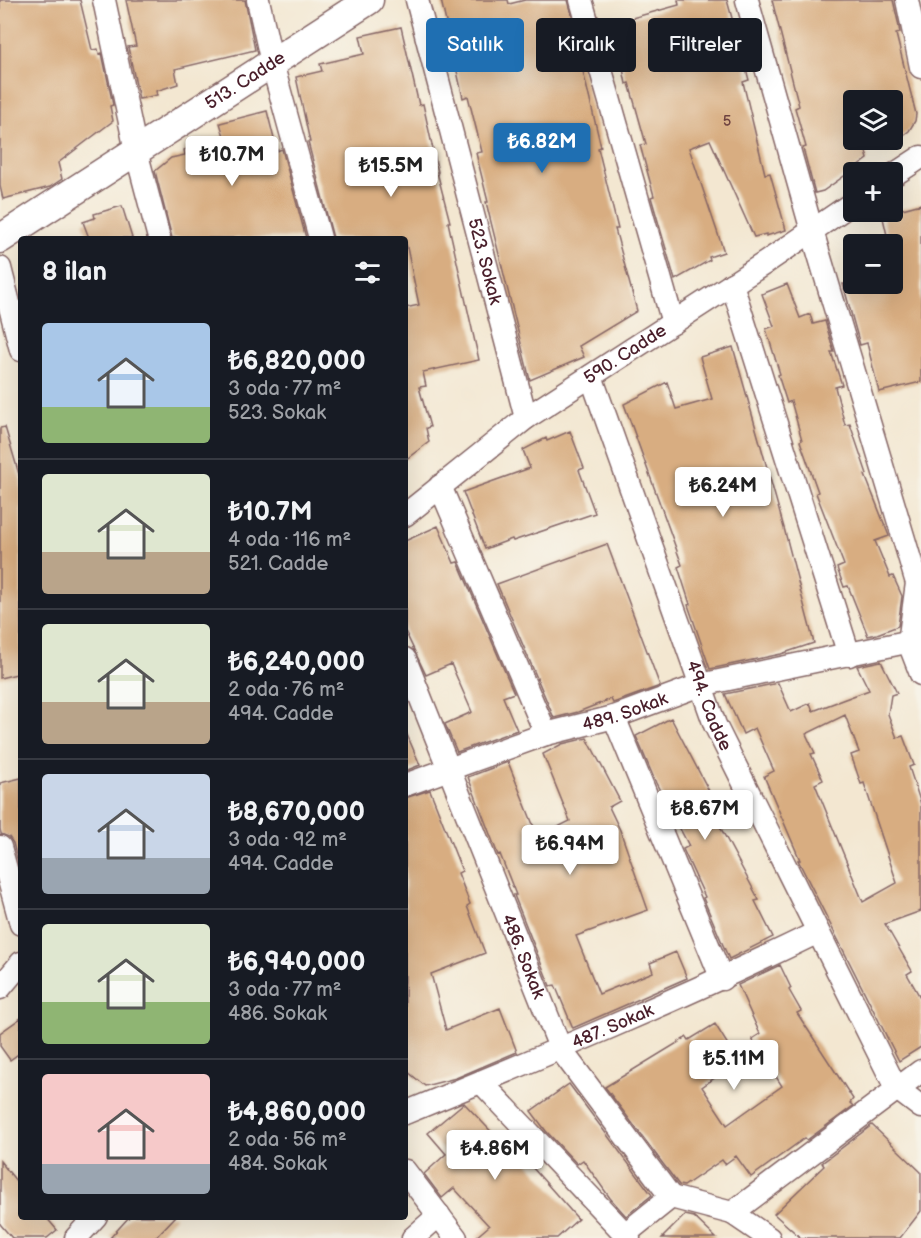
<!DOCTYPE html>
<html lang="tr">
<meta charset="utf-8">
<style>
body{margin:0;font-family:"Balsamiq Sans",sans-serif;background:#242831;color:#f1f3f6;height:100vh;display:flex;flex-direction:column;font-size:22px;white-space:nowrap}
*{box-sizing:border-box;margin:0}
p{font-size:20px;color:#9ea1a6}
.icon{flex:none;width:33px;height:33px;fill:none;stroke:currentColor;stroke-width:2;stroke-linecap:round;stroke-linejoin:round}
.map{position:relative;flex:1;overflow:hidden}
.drawer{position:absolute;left:18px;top:236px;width:390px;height:984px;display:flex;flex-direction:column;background:#171b24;border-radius:6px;box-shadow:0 6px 24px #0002}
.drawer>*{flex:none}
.top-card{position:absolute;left:426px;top:18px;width:405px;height:54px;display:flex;gap:12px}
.fabs{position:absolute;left:843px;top:90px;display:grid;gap:12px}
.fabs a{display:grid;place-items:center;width:60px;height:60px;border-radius:6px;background:#171b24;box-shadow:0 6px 24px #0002;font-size:30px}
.price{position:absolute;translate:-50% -51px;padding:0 14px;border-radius:6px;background:#fff;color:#222;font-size:20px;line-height:39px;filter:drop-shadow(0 2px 3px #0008)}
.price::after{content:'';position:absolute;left:50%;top:36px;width:18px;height:14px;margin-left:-9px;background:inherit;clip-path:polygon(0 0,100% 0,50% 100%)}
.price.active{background:#1f6fb2;color:#fff}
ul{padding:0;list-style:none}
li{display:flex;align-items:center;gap:18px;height:150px;padding:0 24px}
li+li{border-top:2px solid #363941}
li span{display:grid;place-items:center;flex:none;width:168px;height:120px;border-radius:6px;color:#555}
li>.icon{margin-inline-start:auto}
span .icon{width:72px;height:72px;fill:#fffc;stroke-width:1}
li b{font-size:26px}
h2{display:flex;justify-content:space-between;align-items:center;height:72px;padding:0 24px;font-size:26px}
.pill{padding:0 21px;border-radius:6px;background:#171b24;box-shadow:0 6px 24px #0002;font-size:21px;line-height:54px}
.pill.active{background:#1f6fb2;color:#fff}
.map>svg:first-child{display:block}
</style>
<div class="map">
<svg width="921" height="1238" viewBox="0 0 921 1238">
<rect width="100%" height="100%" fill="#f7f3e8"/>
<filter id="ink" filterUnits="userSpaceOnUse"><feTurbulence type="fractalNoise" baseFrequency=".0167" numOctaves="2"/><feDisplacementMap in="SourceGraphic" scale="12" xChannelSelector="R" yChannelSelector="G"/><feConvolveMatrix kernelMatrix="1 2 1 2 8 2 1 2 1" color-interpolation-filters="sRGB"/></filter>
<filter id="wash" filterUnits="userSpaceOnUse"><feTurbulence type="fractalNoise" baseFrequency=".008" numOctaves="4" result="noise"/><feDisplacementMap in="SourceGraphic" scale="24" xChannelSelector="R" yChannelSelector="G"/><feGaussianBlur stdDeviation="1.35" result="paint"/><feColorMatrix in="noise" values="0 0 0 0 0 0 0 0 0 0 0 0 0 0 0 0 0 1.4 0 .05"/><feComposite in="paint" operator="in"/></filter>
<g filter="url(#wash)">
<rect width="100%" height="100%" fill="#f3e7d1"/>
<g id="blocks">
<path fill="#d8ad81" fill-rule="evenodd" d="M0,0h80l12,50 6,-1 1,5 3,-1 11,52 -3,1 3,15 -55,42 4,16 -12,8 -47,12 -3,-13z
M126,0h119l10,50 -80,19 3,15 -22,7 1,4 -18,4 -11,-52 8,-1z
M441,0h67l1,4 16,-4h43l18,66 -4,1 19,80 -3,1 20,81h-3l22,82 -58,35 5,11 -54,23 -44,-178h2l-12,-49 6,-1 -14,-56 -5,2z
M678,0h49l22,80 -6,2 22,92 5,-1 16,57 -20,6v-2l-12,3 -44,-97 -21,8 35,104 -15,5 1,3 -35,20 -24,-83 3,-1 -14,-51 6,-1 -17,-61 -3,1 -12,-61 65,-18z
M772,0h121l5,22 2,11 -4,1 20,80 -1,7 -6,10 -17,12v-43h-38v40h9l5,19 -45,32 -8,2 -12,-45 3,-1 -11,-39 4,-2z
M401,27l18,78 4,-1 15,68h-1l13,50h-2l31,138 -56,12 3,14 -7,1 11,40 -4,1 3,14 -24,18v-152l14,-3 -14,-67h-72l-25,-96h2l-14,-65 26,-6 -2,-7 44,-10 -4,-18z
M267,111l10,40 5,-2 24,89h-134l-17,-67 16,-13 14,-3 -1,-5 40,-14 -4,-13z
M921,204v178l-42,10 -12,-49 -7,2 -17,-61h49v-40h-3l-6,-26 13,-3 -1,-4z
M122,206l10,32h-43l-6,-16 12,-4 -1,-4z
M787,284l13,34 10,-4 3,10 12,-3 9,31h-3l11,33 -7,2 10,38 5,-1 17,50 -2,1 24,61 -14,5 15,36 3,-1 9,20 -4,30 -21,8 -9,2 -20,-50 -4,1 -7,-19 7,-3 -28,-72 2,-1 -18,-51 2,-1 -11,-39 -4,2 -9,-28 2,-1 -14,-45 8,-3 -12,-32z
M733,347l51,181 30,115 -33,11 -71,15 -22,-64 2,-1 -12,-37 4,-2 -58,-161 43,-22 9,27 36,-10 -12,-42z
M5,427l16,54v192l-21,5v-250z
M570,431l14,37 -5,2 16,43 -82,28 -1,-2 -27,10 -22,-57 67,-24 -7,-18 23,-12 1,3z
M438,526l16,37 4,-1 56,131 -11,4 14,33 -60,22 -12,-28 27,-12 -21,-48 -25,11 -21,-44v-90z
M607,544l53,142 -47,17 -2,-4 -33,13 -24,6 -57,-134z
M881,661l16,32 -6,2 -3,19 9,24 6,-2 11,29 -5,2 12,37v107l-36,13 27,47 -5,3 14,25v48l-22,14 -101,-201h2l-36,-84 10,-5 -19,-43 -12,6 -18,-40 53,-11 13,29 19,-9 3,8 56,-21 -12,-24zM845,715l14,37 -8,3 10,29 3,-1 33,100 -34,19 -48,-118 8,-4 -12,-26 4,-1 -9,-19z
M671,718l52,100 -6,3 42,79 -4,1 18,36 -44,22 -26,-61 2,-1 -22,-48 6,-3 -33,-63 -20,-47z
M405,730l15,35 -15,6z
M587,738l33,63 -11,6 11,23 28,80 -72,26 23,58 54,-22 -3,-9 26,-11 11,26 -114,50 -18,-43 -5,1 -36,-91h2l-16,-41 -2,1 -30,-78 40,-15 30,75 32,-16 -27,-67 19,-10z
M21,778v95l-8,-30 -4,-6 -8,-3 -1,-5v-46z
M430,790l32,81 -4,2 12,31 -3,2 18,47 -54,21 15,56 54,-22 17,44 -61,26 -31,8 -18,-15 -2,-10v-263z
M780,965l11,23 -2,2 12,21 -4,2 56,86 -3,4 3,3 -46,34 -2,-2 -54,39 -15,-21 -11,8 -3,-4 -38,26 -5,-1 -74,-98 82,-50 2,3 26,-16 23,37 -36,26 25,38 55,-39 -30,-47 8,-5 -22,-49z
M21,1018v34l-11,8 -10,-14v-13z
M569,1084l83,111 -26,21 -16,-18 -27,-38 -6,4 -31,-33 -15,-20z
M464,1103l40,42 5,-4 69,78 -21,19h-82l14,-12 -35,-38 -12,10 -18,-24 22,-20 -18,-21z
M872,1125l49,47v39l-21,27h-99l-27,-24 50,-48 -2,-3z
M0,1161l21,26v29h24l12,14 -10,8h-35l-12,-14z
M685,1215l9,2 22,21h-54z
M130,1216h46l-21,22h-45z"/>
</g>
</g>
<g filter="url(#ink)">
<use href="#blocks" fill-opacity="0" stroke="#856565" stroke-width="1.5"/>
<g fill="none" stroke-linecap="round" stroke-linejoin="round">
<g stroke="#856565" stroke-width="25">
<g id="minor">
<path d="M104,0l32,151 23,87"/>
<path d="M258,0l14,63 48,175"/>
<path id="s1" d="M417,0l109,418"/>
<path d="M581,0l92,323"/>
<path d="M747,0l65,231 105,352 -8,60 12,31"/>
<path d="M907,0l14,67"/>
<path d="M892,176l29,-19"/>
<path d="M0,268l21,82"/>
<path d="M732,284l117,371"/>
<path id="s2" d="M591,376l124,349 181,363 25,19"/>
<path d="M440,486l106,248"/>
<path id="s3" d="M405,515l121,-97 239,-155 89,-61"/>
<path id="s4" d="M405,659l156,391 110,147"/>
<path d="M614,717l108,262"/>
<path id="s5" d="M405,785l141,-51 68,-17 86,-32 221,-46"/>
<path d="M0,847l21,77"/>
<path d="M0,988l21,-25"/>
<path d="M481,1082l148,156"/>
<path id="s6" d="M405,1113c139,-57 278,-115 413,-181"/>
<path d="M405,1171l51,67"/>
<path d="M671,1197l61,16 189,-142"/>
<path d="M732,1213l37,25"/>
<path d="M625,1234l46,-37"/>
<path d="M76,1238l20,-22"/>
<path d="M413,1238l26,-23"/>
</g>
</g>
<g stroke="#856565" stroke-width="31">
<g id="tertiary">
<path id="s7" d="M0,239l369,-239"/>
</g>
</g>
<use href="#minor" stroke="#fff" stroke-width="22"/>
<use href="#tertiary" stroke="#fff" stroke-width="28"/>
</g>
</g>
<g text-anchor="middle" stroke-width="4.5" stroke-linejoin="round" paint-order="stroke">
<g font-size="15" fill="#6e4240">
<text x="727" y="126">5</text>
</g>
<g font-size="18" fill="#4a1f2b" stroke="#f7f3e8">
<text dy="6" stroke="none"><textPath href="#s7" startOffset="292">513. Cadde</textPath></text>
<text dy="6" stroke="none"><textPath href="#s1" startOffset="270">523. Sokak</textPath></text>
<text dy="6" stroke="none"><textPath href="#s3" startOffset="273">590. Cadde</textPath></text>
<text dy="6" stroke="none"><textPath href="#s2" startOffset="350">494. Cadde</textPath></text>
<text dy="6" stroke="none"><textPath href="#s5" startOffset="232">489. Sokak</textPath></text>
<text dy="6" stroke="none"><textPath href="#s4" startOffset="320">486. Sokak</textPath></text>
<text dy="6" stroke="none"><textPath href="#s6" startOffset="225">487. Sokak</textPath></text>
</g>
</g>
</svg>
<div class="fabs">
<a><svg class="icon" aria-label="layers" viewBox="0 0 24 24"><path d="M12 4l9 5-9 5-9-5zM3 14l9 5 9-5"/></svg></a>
<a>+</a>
<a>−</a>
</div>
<b class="price active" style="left:542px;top:174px">₺6.82M</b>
<b class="price" style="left:232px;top:187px">₺10.7M</b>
<b class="price" style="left:391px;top:198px">₺15.5M</b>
<b class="price" style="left:723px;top:518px">₺6.24M</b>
<b class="price" style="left:705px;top:841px">₺8.67M</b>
<b class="price" style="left:570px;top:876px">₺6.94M</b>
<b class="price" style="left:734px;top:1091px">₺5.11M</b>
<b class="price" style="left:495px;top:1181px">₺4.86M</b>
<div class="top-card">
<a class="pill active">Satılık</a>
<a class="pill">Kiralık</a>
<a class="pill">Filtreler</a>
</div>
<section class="drawer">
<h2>8 ilan<svg class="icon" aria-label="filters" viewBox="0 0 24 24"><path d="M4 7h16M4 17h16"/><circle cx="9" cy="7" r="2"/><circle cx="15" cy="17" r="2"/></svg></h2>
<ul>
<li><span style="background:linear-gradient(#a9c7e8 70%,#8fb573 0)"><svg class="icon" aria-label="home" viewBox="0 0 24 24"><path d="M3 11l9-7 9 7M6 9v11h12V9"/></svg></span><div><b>₺6,820,000</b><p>3 oda · 77 m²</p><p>523. Sokak</p></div></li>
<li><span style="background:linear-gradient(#dfe7d0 65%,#b9a48a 0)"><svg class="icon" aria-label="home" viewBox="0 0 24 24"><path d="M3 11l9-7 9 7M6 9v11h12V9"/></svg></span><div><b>₺10.7M</b><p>4 oda · 116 m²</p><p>521. Cadde</p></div></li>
<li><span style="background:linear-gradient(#dfe7d0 65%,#b9a48a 0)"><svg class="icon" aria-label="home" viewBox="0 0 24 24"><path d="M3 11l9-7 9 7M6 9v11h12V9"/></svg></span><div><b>₺6,240,000</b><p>2 oda · 76 m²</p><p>494. Cadde</p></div></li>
<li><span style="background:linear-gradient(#c9d6e8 70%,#9aa5b1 0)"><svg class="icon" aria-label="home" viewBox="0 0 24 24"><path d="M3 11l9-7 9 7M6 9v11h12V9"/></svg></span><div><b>₺8,670,000</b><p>3 oda · 92 m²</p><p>494. Cadde</p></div></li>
<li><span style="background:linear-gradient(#dfe7d0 65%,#8fb573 0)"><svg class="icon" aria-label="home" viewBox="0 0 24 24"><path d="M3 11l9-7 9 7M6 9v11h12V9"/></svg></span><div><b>₺6,940,000</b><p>3 oda · 77 m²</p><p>486. Sokak</p></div></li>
<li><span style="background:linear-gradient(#f6c9c9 75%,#9aa5b1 0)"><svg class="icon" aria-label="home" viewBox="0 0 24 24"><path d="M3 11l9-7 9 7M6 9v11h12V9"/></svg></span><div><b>₺4,860,000</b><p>2 oda · 56 m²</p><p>484. Sokak</p></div></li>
</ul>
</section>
</div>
